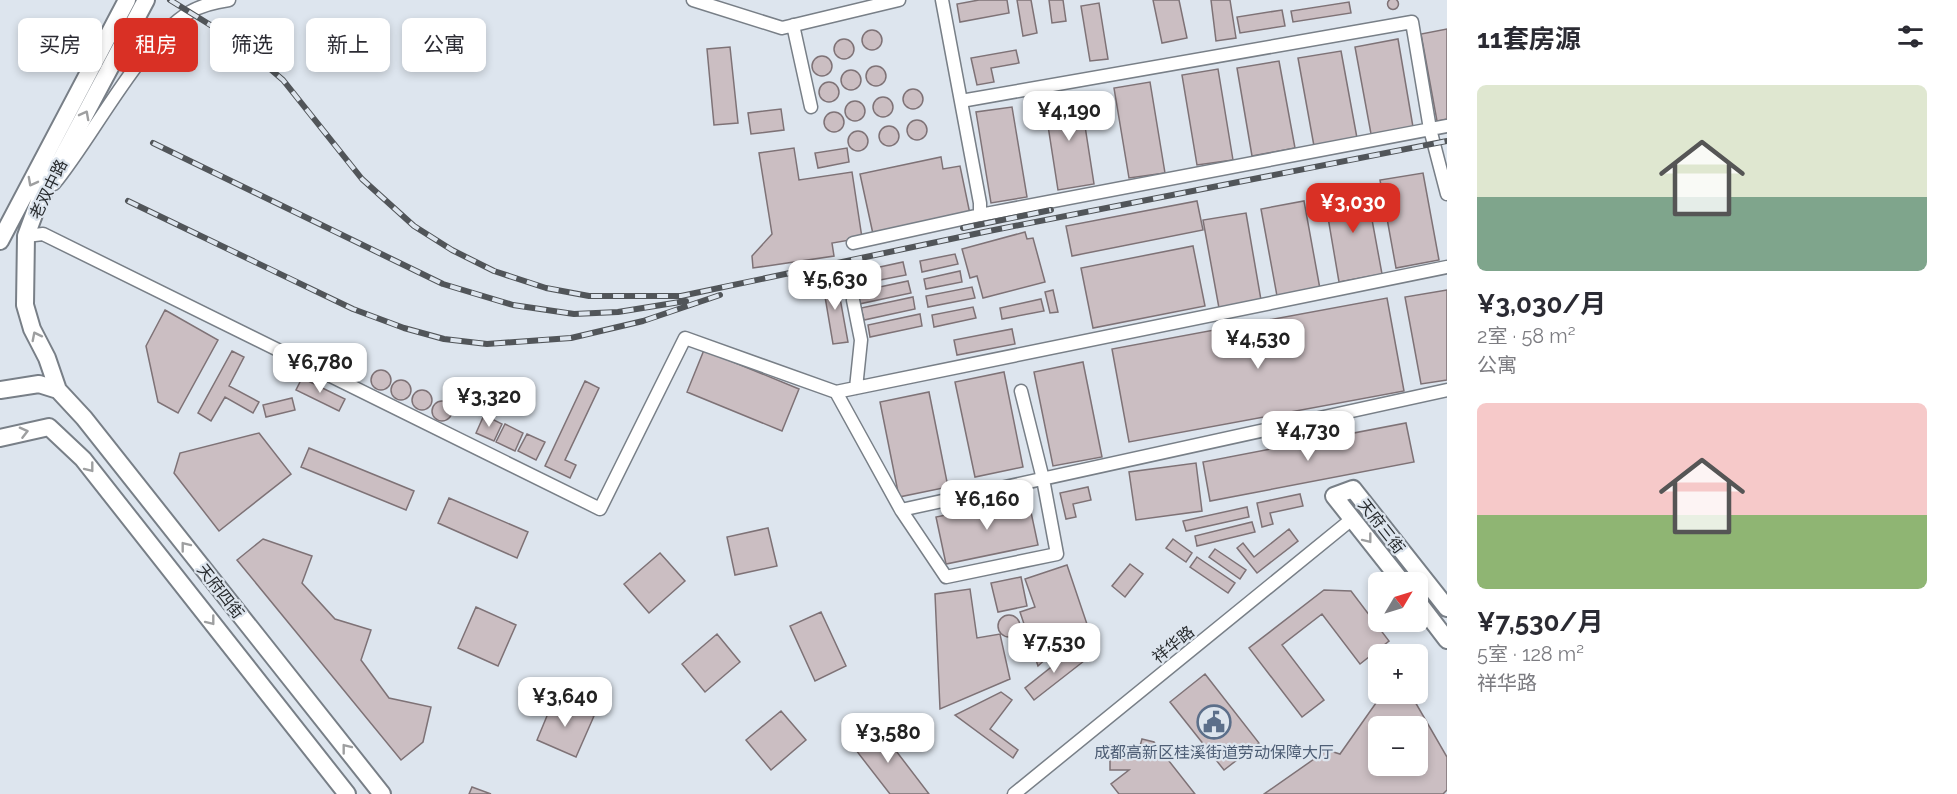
<!DOCTYPE html>
<html lang="zh">
<meta charset="utf-8">
<style>
body{margin:0;font-family:Raleway,"Noto Sans SC",sans-serif;background:#f7f7f7;color:#2b2b33;height:100vh;display:flex;flex-direction:column;font-size:22px;white-space:nowrap}
*{box-sizing:border-box;margin:0}
p{font-size:20px;color:#7c7c81}
.icon{flex:none;width:33px;height:33px;fill:none;stroke:currentColor;stroke-width:2;stroke-linecap:round;stroke-linejoin:round}
.map{position:relative;flex:1;overflow:hidden}
.panel{display:flex;flex-direction:column;background:#fff;width:510px}
.panel>*{flex:none}
.guide{position:absolute;left:18px;top:18px;width:570px;height:54px;display:flex;gap:12px}
.needle{width:39px;rotate:52deg}
.buttons{position:absolute;left:1368px;top:572px;display:grid;gap:12px}
.buttons a{display:grid;place-items:center;width:60px;height:60px;border-radius:9px;background:#fff;box-shadow:0 3px 9px #0003;font-size:30px}
.price{position:absolute;translate:-50% -51px;padding:0 14px;border-radius:12px;background:#fff;color:#222;font-size:20px;line-height:39px;filter:drop-shadow(0 2px 3px #0008)}
.price::after{content:'';position:absolute;left:50%;top:36px;width:18px;height:14px;margin-left:-9px;background:inherit;clip-path:polygon(0 0,100% 0,50% 100%)}
.price.selected{background:#d93025;color:#fff}
ul{padding:0;list-style:none}
li{display:grid;align-content:center;gap:12px;height:318px;padding:0 30px}
li span{display:grid;place-items:center;height:186px;border-radius:9px;color:#555}
li>.icon{margin-inline-start:auto}
span .icon{width:108px;height:108px;fill:#fffc;stroke-width:1}
li b{font-size:26px}
h2{display:flex;justify-content:space-between;align-items:center;height:72px;padding:0 30px;font-size:26px}
.tag{padding:0 21px;border-radius:9px;background:#fff;box-shadow:0 3px 9px #0003;font-size:21px;line-height:54px}
.tag.selected{background:#d93025;color:#fff}
main{display:flex;flex:1;min-height:0}
.map>svg:first-child{display:block}
</style>
<main>
<div class="map">
<svg width="1447" height="794" viewBox="0 0 1447 794">
<rect width="100%" height="100%" fill="#dde5ee"/>
<path fill="#cbbec2" stroke="#7e7276" stroke-width="1.5" fill-rule="evenodd" d="M1387.5 4a5.5 5.5 0 1 1 11 0a5.5 5.5 0 1 1-11 0Z
M979,0h28l2,13 -49,9 -3,-18z
M1017,0h14l6,33 -14,3z
M1049,0h14l3,21 -14,2z
M1153,0h26l8,38 -25,5z
M1211,0h19l6,38 -20,3z
M1349,2l2,11 -58,9 -2,-11z
M1099,3l9,56 -18,2 -9,-55z
M1282,10l3,16 -45,7 -3,-16z
M1447,29v90l-10,2 -16,-87z
M862 40a10 10 0 1 1 20 0a10 10 0 1 1-20 0Z
M1398,39l15,88 -42,7 -16,-87z
M834 49a10 10 0 1 1 20 0a10 10 0 1 1-20 0Z
M730,47l8,76 -24,2 -7,-76z
M1016,50l3,13 -28,5 3,14 -17,3 -6,-27z
M1341,51l16,87 -43,8 -16,-88z
M812 66a10 10 0 1 1 20 0a10 10 0 1 1-20 0Z
M1279,61l16,87 -43,8 -15,-88z
M866 76a10 10 0 1 1 20 0a10 10 0 1 1-20 0Z
M1218,69l15,91 -36,5 -15,-90z
M841 80a10 10 0 1 1 20 0a10 10 0 1 1-20 0Z
M1150,82l15,91 -36,5 -15,-90z
M819 92a10 10 0 1 1 20 0a10 10 0 1 1-20 0Z
M903 99a10 10 0 1 1 20 0a10 10 0 1 1-20 0Z
M1080,94l14,90 -36,6 -14,-90z
M873 107a10 10 0 1 1 20 0a10 10 0 1 1-20 0Z
M845 111a10 10 0 1 1 20 0a10 10 0 1 1-20 0Z
M1012,107l15,90 -36,6 -15,-91z
M781,109l3,21 -33,4 -3,-21z
M824 122a10 10 0 1 1 20 0a10 10 0 1 1-20 0Z
M907 130a10 10 0 1 1 20 0a10 10 0 1 1-20 0Z
M879 136a10 10 0 1 1 20 0a10 10 0 1 1-20 0Z
M848 141a10 10 0 1 1 20 0a10 10 0 1 1-20 0Z
M794,148l5,32 53,-8 10,66 -30,5 2,13 -81,12 -1,-12 20,-22 -13,-81z
M847,148l2,14 -31,6 -3,-15z
M941,157l2,12 17,-3 10,48 -97,20 -13,-60z
M1423,173l16,87 -43,8 -16,-88z
M1366,187l16,87 -43,8 -15,-88z
M1197,201l6,29 -131,26 -6,-30z
M1304,201l16,88 -43,7 -16,-87z
M1246,213l15,87 -42,8 -16,-88z
M1025,232l2,7 6,-1 12,44 -62,16 -6,-22 -7,2 -8,-29z
M1193,246l12,60 -112,22 -12,-60z
M955,254l3,10 -36,8 -2,-11z
M903,262l3,13 -52,10 -2,-12z
M960,271l2,11 -36,7 -2,-10z
M836,276l12,66 -15,2 -11,-65z
M908,281l3,12 -52,11 -3,-12z
M972,287l3,11 -47,9 -2,-11z
M1053,290l5,22 -8,1 -5,-21z
M1447,290v90l-26,4 -16,-87z
M913,297l2,12 -51,11 -3,-12z
M1387,298l17,93 -275,51 -17,-93z
M1041,299l3,12 -42,8 -2,-11z
M973,307l3,11 -42,9 -2,-12z
M165,310l53,30 -40,73 -20,-11 -12,-56z
M920,314l2,12 -52,11 -2,-12z
M1012,329l3,15 -58,11 -3,-15z
M704,350l95,39 -17,42 -95,-39z
M232,351l12,6 -15,29 30,16 -6,11 -28,-16 -14,24 -13,-8z
M1083,362l19,95 -49,9 -19,-94z
M371 380a10 10 0 1 1 20 0a10 10 0 1 1-20 0Z
M1004,372l19,95 -48,10 -20,-95z
M302,378l43,21 -6,12 -43,-21z
M391 390a10 10 0 1 1 20 0a10 10 0 1 1-20 0Z
M585,381l14,7 -34,72 11,5 -6,13 -25,-12z
M412 400a10 10 0 1 1 20 0a10 10 0 1 1-20 0Z
M929,392l19,95 -49,10 -19,-95z
M292,398l3,12 -29,7 -3,-12z
M432 411a10 10 0 1 1 20 0a10 10 0 1 1-20 0Z
M484,415l18,9 -8,17 -18,-8z
M1406,423l8,39 -204,39 -7,-39z
M505,424l18,9 -8,18 -19,-9z
M259,433l32,41 -72,57 -45,-58 6,-20z
M527,434l18,8 -9,18 -18,-9z
M309,448l105,43 -8,19 -105,-43z
M1196,463l6,48 -66,9 -7,-48z
M1088,487l3,13 -18,4 3,13 -10,2 -6,-26z
M1300,494l3,12 -33,7 3,11 -11,3 -5,-24z
M449,498l79,34 -11,26 -79,-35z
M1028,498l10,47 -92,19 -10,-47z
M1247,507l2,10 -63,14 -3,-10z
M1252,522l3,10 -58,14 -2,-10z
M768,528l9,38 -42,9 -8,-38z
M1289,529l9,12 -41,32 -20,-25 6,-5 11,14z
M263,539l49,17 -10,27 33,36 36,11 -10,30 28,38 42,9 -8,35 -22,18 -164,-200z
M1173,539l19,14 -6,9 -20,-14z
M1215,549l31,21 -6,9 -31,-22z
M660,553l25,28 -36,32 -25,-29z
M1197,557l38,26 -7,10 -38,-26z
M1130,564l13,10 -18,23 -13,-11z
M1067,565l24,71 -32,11 -21,19 -18,-54 15,-5 -10,-28z
M1021,577l6,29 -29,6 -7,-29z
M970,589l7,49 23,-4 10,45 -70,30 -5,-115z
M1324,590l27,1 38,50 -29,23 -38,-50 -40,31 42,55 -22,17 -53,-69z
M476,607l40,18 -18,41 -40,-18z
M821,612l25,54 -31,15 -25,-55z
M998 626a11 11 0 1 1 22 0a11 11 0 1 1-22 0Z
M717,634l23,28 -35,30 -23,-28z
M1074,649l10,12 -50,39 -9,-12z
M1205,674l54,69 -35,27 -54,-68z
M1001,692l11,8 -22,29 28,21 -5,8 -58,-43z
M1383,693h27l37,64v33l-4,4h-179l63,-44 13,4zM1378,726h40v39h-40z
M554,699l40,17 -18,41 -39,-17z
M781,711l25,29 -35,30 -25,-30z
M877,726l52,68h-39l-38,-49z
M1142,739l12,3 41,52h-76l-8,-10 18,-14h-19v-25l28,8z
M472,787l19,7h-22z"/>
<g fill="none" stroke-linecap="round" stroke-linejoin="round">
<g stroke="#787f87" stroke-width="15">
<path id="street" d="M693,0l89,28 117,-28
M793,25l18,82
M961,101l451,-79 18,107 17,65
M54,184c39,-47 86,-142 136,-172 12,-7 25,-10 39,-12
M980,215l467,-89
M26,236l17,-2 557,275 85,-171 151,54 611,-125
M853,243l127,-28v-12l-38,-203
M853,300l8,40 -5,48
M836,392l65,118 546,-120
M901,510l45,67 111,-23 -14,-75 -22,-88
M1014,794l338,-275"/>
</g>
<g stroke="#787f87" stroke-width="20">
<path id="secondary" d="M146,0l-107,201 -13,35 -1,69 7,24 15,29 11,32 26,28 298,376
M0,241l127,-241
M0,390l39,-6 19,6
M0,438l49,-11 34,32 264,335
M1402,582l-68,-86 19,-7 94,119
M1418,602l29,38"/>
</g>
<use href="#street" stroke="#fff" stroke-width="12"/>
<use href="#secondary" stroke="#fff" stroke-width="16"/>
<g stroke="#515559" stroke-width="6">
<path id="rail" d="M170,0l71,44 42,36 79,99 52,47 38,24 42,21 52,17 43,8h92l303,-64 463,-91
M153,143l290,141 70,21 61,9 44,-2 68,-11
M128,201l225,108 51,19 40,11 43,5 84,-6 72,-17 77,-26
M963,228l88,-18"/>
</g>
<use href="#rail" stroke="#dde5ee" stroke-width="4" stroke-dasharray="11" stroke-linecap="butt"/>
</g>
<defs><path id="oneway-chevron" d="M-2-3.5L2.5 0L-2 3.5" fill="none" stroke-width="1.6" stroke-linecap="round" stroke-linejoin="round" transform="scale(1.5)"/></defs>
<g stroke="#9e9fa0">
<use href="#oneway-chevron" transform="translate(85 115) rotate(-62)"/>
<use href="#oneway-chevron" transform="translate(32 182) rotate(118)"/>
<use href="#oneway-chevron" transform="translate(36 336) rotate(-117)"/>
<use href="#oneway-chevron" transform="translate(24 432) rotate(-14)"/>
<use href="#oneway-chevron" transform="translate(90 468) rotate(52)"/>
<use href="#oneway-chevron" transform="translate(1368 539) rotate(52)"/>
<use href="#oneway-chevron" transform="translate(185 546) rotate(-128)"/>
<use href="#oneway-chevron" transform="translate(211 621) rotate(52)"/>
<use href="#oneway-chevron" transform="translate(346 748) rotate(-128)"/>
</g>
<defs>
<g id="civic-ring" transform="scale(1.725)"><circle r="9.5" fill="#dde5ee" stroke="#5c6f8a" stroke-width="1.5"/><path d="M-.6-6.5H3V-4.5H.6V-3L4-1V1h2V6H-6V1h2V-1L-.6-3ZM-1.2 2.5V6h2.4V2.5Z" fill="#5c6f8a"/></g>
</defs>
<g fill-rule="evenodd">
<use href="#civic-ring" x="1214" y="722"/>
</g>
<g text-anchor="middle" stroke-width="4.5" stroke-linejoin="round" paint-order="stroke">
<g font-size="16" fill="#272a2d" stroke="#dde5ee">
<text transform="translate(48 189) rotate(-64)" y="6">老双中路</text>
<text transform="translate(1382 526) rotate(52)" y="6">天府三街</text>
<text transform="translate(221 591) rotate(52)" y="6">天府四街</text>
<text transform="translate(1173 644) rotate(-39)" y="6">祥华路</text>
</g>
<g font-size="16" fill="#4e5e75" stroke="#dde5ee">
<text x="1214" y="758">成都高新区桂溪街道劳动保障大厅</text>
</g>
</g>
</svg>
<div class="buttons">
<a><svg class="needle" viewBox="-14 -14 28 28"><path d="M0-13l5 13h-10z" fill="#e53935"/><path d="M0 13l5-13h-10z" fill="#7c7c81"/></svg></a>
<a>+</a>
<a>−</a>
</div>
<b class="price" style="left:1069px;top:142px">¥4,190</b>
<b class="price selected" style="left:1353px;top:234px">¥3,030</b>
<b class="price" style="left:835px;top:311px">¥5,630</b>
<b class="price" style="left:1258px;top:370px">¥4,530</b>
<b class="price" style="left:320px;top:394px">¥6,780</b>
<b class="price" style="left:489px;top:428px">¥3,320</b>
<b class="price" style="left:1308px;top:462px">¥4,730</b>
<b class="price" style="left:987px;top:531px">¥6,160</b>
<b class="price" style="left:1054px;top:674px">¥7,530</b>
<b class="price" style="left:565px;top:728px">¥3,640</b>
<b class="price" style="left:888px;top:764px">¥3,580</b>
<div class="guide">
<a class="tag">买房</a>
<a class="tag selected">租房</a>
<a class="tag">筛选</a>
<a class="tag">新上</a>
<a class="tag">公寓</a>
</div>
</div>
<section class="panel">
<h2>11套房源<svg class="icon" aria-label="filters" viewBox="0 0 24 24"><path d="M4 7h16M4 17h16"/><circle cx="9" cy="7" r="2"/><circle cx="15" cy="17" r="2"/></svg></h2>
<ul>
<li><span style="background:linear-gradient(#dfe7d0 60%,#7fa58c 0)"><svg class="icon" aria-label="home" viewBox="0 0 24 24"><path d="M3 11l9-7 9 7M6 9v11h12V9"/></svg></span><div><b>¥3,030/月</b><p>2室 · 58 m²</p><p>公寓</p></div></li>
<li><span style="background:linear-gradient(#f6c9c9 60%,#8fb573 0)"><svg class="icon" aria-label="home" viewBox="0 0 24 24"><path d="M3 11l9-7 9 7M6 9v11h12V9"/></svg></span><div><b>¥7,530/月</b><p>5室 · 128 m²</p><p>祥华路</p></div></li>
</ul>
</section>
</main>
